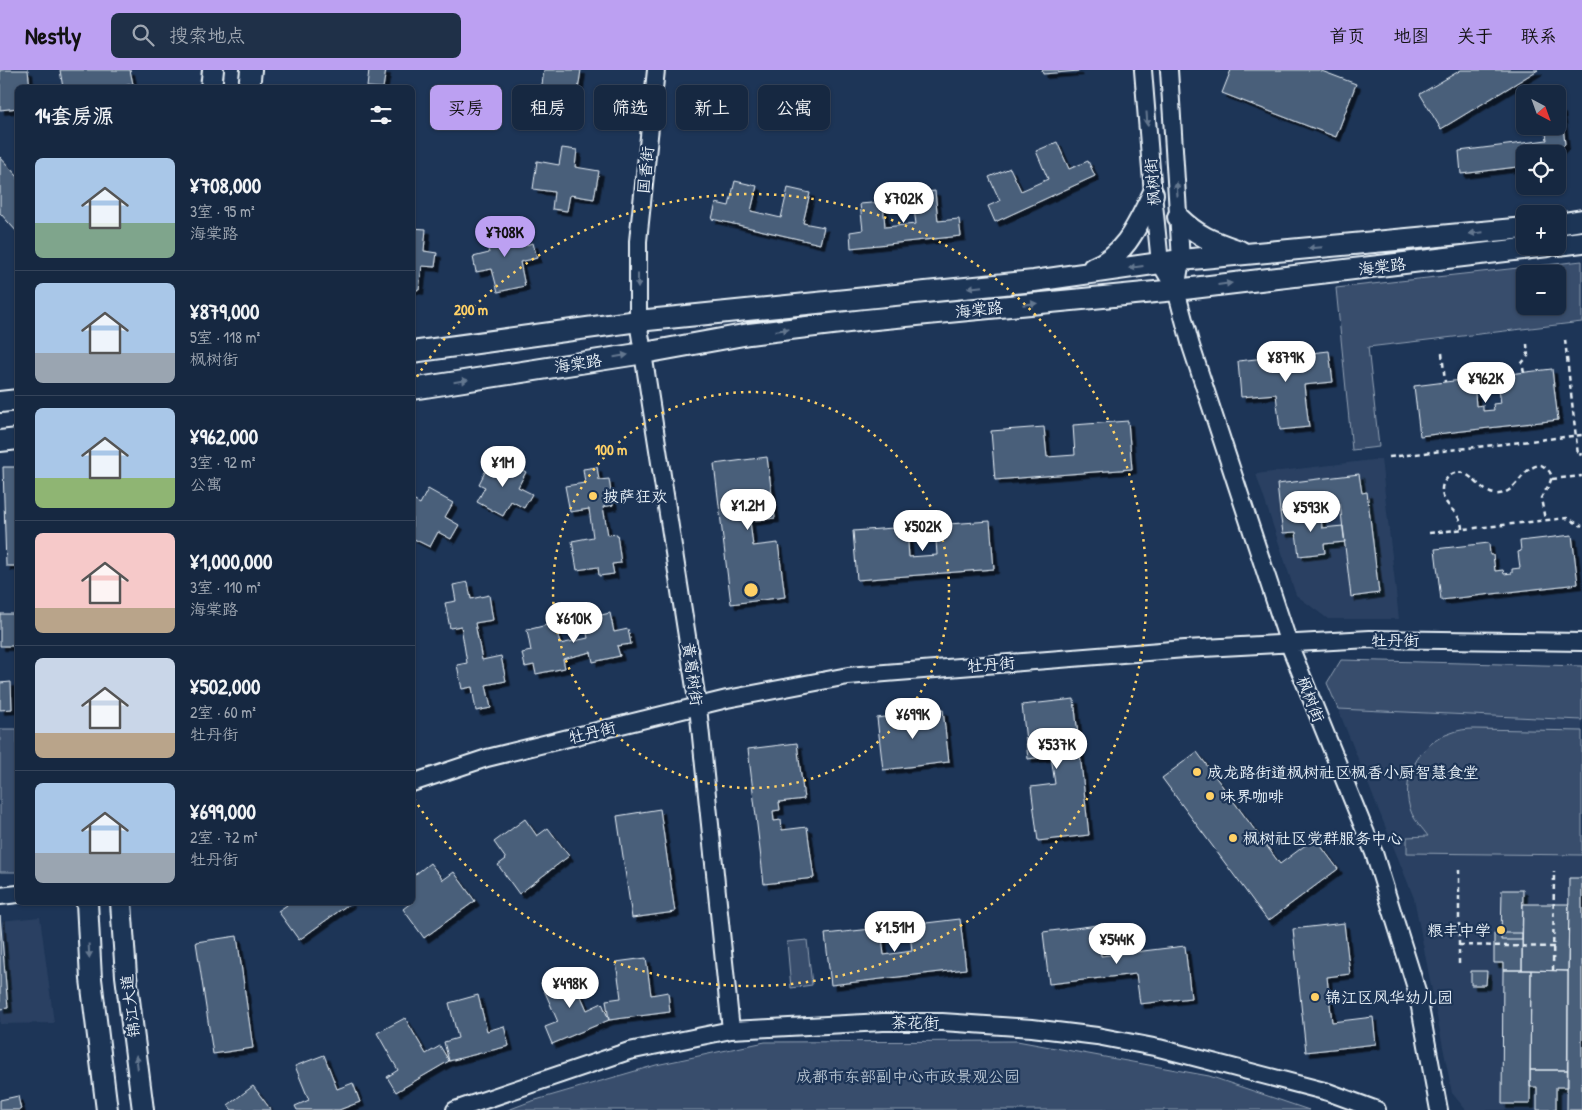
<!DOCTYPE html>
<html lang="zh">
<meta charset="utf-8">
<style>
body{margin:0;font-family:"Patrick Hand","LXGW WenKai TC",sans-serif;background:#1f3048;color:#f1f3f6;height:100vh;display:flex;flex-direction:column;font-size:19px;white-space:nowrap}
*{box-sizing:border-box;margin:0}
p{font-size:16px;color:#9ea6b1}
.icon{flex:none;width:28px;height:28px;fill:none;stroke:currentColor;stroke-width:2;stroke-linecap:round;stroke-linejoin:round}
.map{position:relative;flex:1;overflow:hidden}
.panel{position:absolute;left:15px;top:15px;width:400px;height:820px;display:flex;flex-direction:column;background:#162841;border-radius:8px;box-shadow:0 1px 4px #0004,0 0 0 1px #35445a}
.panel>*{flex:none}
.hud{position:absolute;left:430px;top:15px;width:475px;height:45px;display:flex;gap:10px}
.needle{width:32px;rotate:139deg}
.tools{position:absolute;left:1516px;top:15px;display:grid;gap:10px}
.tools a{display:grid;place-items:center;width:50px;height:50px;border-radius:8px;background:#162841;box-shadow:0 1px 4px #0004,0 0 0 1px #35445a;font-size:25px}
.price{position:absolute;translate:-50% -42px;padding:0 11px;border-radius:18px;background:#fff;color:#222;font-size:16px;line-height:32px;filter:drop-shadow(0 1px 2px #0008)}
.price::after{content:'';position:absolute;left:50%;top:30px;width:15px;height:11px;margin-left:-8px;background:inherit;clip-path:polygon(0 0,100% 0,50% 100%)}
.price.on{background:#bca0f2;color:#111}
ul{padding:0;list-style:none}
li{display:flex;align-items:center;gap:15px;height:125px;padding:0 20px}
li+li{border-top:1px solid #35445a}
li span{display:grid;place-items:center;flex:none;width:140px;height:100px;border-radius:8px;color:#555}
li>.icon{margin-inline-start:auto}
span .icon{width:60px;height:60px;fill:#fffc;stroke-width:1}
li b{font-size:21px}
h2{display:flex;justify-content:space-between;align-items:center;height:60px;padding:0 20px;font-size:21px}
.tag{padding:0 18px;border-radius:8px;background:#162841;box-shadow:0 1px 4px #0004,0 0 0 1px #35445a;font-size:18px;line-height:45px}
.tag.on{background:#bca0f2;color:#111}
header{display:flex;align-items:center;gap:30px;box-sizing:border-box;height:70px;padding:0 25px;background:#bca0f2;color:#111}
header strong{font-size:24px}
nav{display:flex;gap:28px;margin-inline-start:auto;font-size:18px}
.search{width:350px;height:45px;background:#1f3048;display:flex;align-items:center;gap:12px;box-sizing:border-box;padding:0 18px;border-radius:8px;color:#9ea6b1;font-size:19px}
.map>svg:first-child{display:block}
</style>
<header>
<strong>Nestly</strong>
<div class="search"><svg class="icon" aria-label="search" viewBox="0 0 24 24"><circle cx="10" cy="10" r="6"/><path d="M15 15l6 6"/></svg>搜索地点</div>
<nav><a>首页</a><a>地图</a><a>关于</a><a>联系</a></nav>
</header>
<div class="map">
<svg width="1582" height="1040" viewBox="0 0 1582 1040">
<defs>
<filter id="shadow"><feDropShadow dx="4.5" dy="4.5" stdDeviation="0" flood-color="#0009"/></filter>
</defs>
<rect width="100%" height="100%" fill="#1d3557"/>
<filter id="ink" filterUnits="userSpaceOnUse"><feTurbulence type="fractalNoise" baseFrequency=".02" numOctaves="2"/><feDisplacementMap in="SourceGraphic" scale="10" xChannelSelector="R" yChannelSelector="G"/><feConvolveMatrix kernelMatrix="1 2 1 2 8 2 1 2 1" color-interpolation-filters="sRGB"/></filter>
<g filter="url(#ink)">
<path fill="#2a4162" d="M1381,389l18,160h-71l-32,-24 -40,-121z
M1338,639l244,11v390h-116l-14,-17 -38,-195z
M40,847l14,106 -54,1v-103z"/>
<path fill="#374d6c" stroke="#909fb2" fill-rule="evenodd" d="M1582,191v61l-214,25 11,100 -27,3 -16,-162zM1525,204h33v32h-33z
M1341,590l241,6v54l-244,-11 -11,-26z
M0,659h17l1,141 -2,2h-16z
M1474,659l108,2v124l-175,-2v-16l21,-1c-5,-7 -12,-14 -16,-22 -14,-32 6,-71 39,-81 7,-3 15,-4 23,-4z
M807,870l5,45 -21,3 -4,-46z
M1017,971l192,35 100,34h-801l21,-8 127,-37 109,-23z"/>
<path fill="#495e7a" stroke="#e8f1f8" filter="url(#shadow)" d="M0,0h28l2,18h-12v20l-18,2z
M60,0h70l3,14 -20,4h-50z
M369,0h17l-3,18 -16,-1z
M544,0h37l-8,53 -16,-2 3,-19 -20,-3z
M1042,0h36l1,1 -36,3z
M1231,0h88l37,14 -20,53 -114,-44z
M1461,0h77l-97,59 -21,-35z
M1561,39l4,35 -10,10h-30v12l-64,8 -2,-23 88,-11 -2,-14h13v-16z
M1057,72l12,27 19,-8 7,15 -100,46 -7,-16 12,-5 -11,-24 21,-9 11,23 27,-12 -12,-28z
M562,78l15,2 -2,17 24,4 -5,28 -24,-4 -3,16 -15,-2 2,-17 -21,-3 4,-28 22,4z
M0,87l18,20v56l-18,-20z
M735,111l22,5 -6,25 30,7 7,-30 22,5 -7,30 21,4 -4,17 -108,-25 4,-16 13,3z
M935,121l3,30 21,-2 2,17 -110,12 -1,-16 13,-2 -3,-26 23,-2 2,25 31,-3 -4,-30z
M512,155l5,22 16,-4 4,15 -17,4 5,24 -27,6 -6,-23 -16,3 -3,-15 16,-4 -5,-21z
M412,158l14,1 -2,22 13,2 -2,14 -13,-1 -3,24 -7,-1z
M1329,281l4,31 -29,3 5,42 -29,3 -4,-36 -35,3 -3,-36z
M1552,299l6,51 -138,16 -6,-50 55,-7 2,14h4l1,13 7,-1v6l11,-1 -1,-6 8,-1 -2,-13h3l-1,-15z
M1128,351l4,48 -137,11 -4,-49 53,-4 3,30 28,-2 -2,-30z
M767,387l8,61 -25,3 3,25 25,-3 7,54 -54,7 -17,-140z
M501,388l25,14 -8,15 14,7 -8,14 -13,-7 -8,15 -26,-14 8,-15 -6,-3 7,-14 7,3z
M3,397h15v99h-12z
M597,397l2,13 10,-1 4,26 -10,2 5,28 9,-1 4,29 -9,1 2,10 -15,2 -1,-9 -21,3 -5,-29 21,-4 -4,-28 -19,3 -5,-26 20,-3 -2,-14z
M1359,404l3,19 5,-1 12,101 -28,4 -11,-93 -20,3 1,9 -24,3 -1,-9 -16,2 -3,-28z
M428,419l25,14 -8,14 14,8 -8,14 -13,-7 -8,15 -18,-9v-36l1,-2 7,4z
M1296,440l1,9 24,-3 1,12 21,-2 2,16 -21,2 1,9 -26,3 -3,-24 -13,1 -3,-21z
M990,451l4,48 -137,11 -4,-49 54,-4 2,30 28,-2 -2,-30z
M1572,465l6,49 -137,16 -6,-51 54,-6 1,12h3l2,16 8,-1 1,4 8,-1v-4l8,-1 -2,-16 3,-1 -1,-10z
M468,512l3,17 18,-4 4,25 -18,3 7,37 19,-4 5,25 -20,4 5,23 -15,3 -4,-24 -10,2 -5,-24 10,-2 -6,-37 -11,2 -5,-25 11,-2 -3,-16z
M610,543l4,19 14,-3 3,15 -14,2 3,10 -27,6 -2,-10 -28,7 2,9 -29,6 -2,-9 -9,2 -3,-14 9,-2 -4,-21 28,-7 5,21 28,-6 -4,-19z
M0,544h18v32h-18z
M11,612l1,27 -12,1v-27z
M1074,629l15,136 -51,6 -7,-54 24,-3 -4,-28 -23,3 -6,-54z
M943,640l6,52 -66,8 -6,-52z
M797,673l7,56 -25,3 1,8 -7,1 1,10 7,-1 1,10 25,-3 7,51 -50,6 -16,-135z
M1197,682l83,112 35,-26 23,31 -70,52 -106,-143z
M660,739l15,103 -43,6 -15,-102z
M525,749l12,17 11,-8 21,28 -50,38 -21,-29 8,-6 -12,-17z
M430,793l13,17 11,-8 21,29 -51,37 -21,-29 9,-7v-25z
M1569,808h13v232h-15z
M1502,820h21l-1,50h-21z
M285,832h65v1l-51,37 -21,-29 9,-6z
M1523,834h46l-1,67 -46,-1z
M0,846l8,92 -8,1z
M960,849l6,50 -135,16 -6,-51 56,-6 3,27 28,-4 -3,-26z
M1344,853l6,51 -23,3 5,45 41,-5 3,27 -70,8 -13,-123z
M1098,855l3,31 84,-10 6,52 -51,6 -4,-30 -87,10 -6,-52z
M1494,863h28v37h-19v-7h-9z
M237,866l16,112 -40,6 -17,-112z
M646,888l5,37 17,-3 2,20 -61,8 -3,-20 15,-2 -5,-36z
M1503,900h28l-1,134h-28z
M1531,900l37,1v99h-38z
M570,901l17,39 15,-7 7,17 -57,24 -7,-17 13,-5 -17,-39z
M1471,901h16l-1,14h-15z
M478,925l9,36 17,-5 5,20 -60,15 -5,-19 14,-4 -9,-35z
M405,948l21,36 14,-8 9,15 -53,31 -9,-15 11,-7 -21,-37z
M324,985l13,34 16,-6 7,19 -21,8h-42l-2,-4 14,-6 -14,-34z
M1530,1000h38v17h-12v23h-19v-23h-7z
M253,1016l18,24h-39l-4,-5z
M18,1026l3,14h-21v-10z"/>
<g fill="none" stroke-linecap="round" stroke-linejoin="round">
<g stroke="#e8f1f8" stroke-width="20">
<path id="minor" d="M656,0l-18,171v80l60,386 33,323
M1143,0l10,124 7,69 16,27 15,56 98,298 85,209 43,138 22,119
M1169,0l12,190 -5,30
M412,713l75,-25 240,-59 121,-23 337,-27 185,-10 212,3
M0,826l18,-2
M455,1040l174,-59 102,-21 152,-8h59l90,6 65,8 62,12 169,44 49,18"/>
</g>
<g stroke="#e8f1f8" stroke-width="24">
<path id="major" d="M211,18l2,-18
M249,18l2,-18
M1178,147c20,20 36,25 62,34
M1558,154l24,-4
M1558,175l24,-3
M1093,198c33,-13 45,-44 60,-74
M412,282l226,-31 396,-40 147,-21 344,-32
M412,319l232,-36 105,-19 116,-14 311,-30 372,-44
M0,332l18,-2
M0,371l18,-2
M87,832l4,77 16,131
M121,832l5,74 17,134"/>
</g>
<path stroke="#e8f1f8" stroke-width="2.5" stroke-dasharray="5 4" stroke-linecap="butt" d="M1565,270l13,115 4,-1
M1442,283l3,29
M1524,303l-2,-10 6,-7 -1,-12
M1389,387l193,-22
M1552,409l30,-3
M1462,459c0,-17 -21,-23 -20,-40 0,-5 3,-9 7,-13 20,-15 31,21 50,18 19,-2 23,-28 42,-29 19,10 7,20 0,33l4,22
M1429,463l138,-15 15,8
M1459,875l95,2
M1459,894v-94
M1553,901l1,-100"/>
<use href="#minor" stroke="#1d3557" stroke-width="16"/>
<use href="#major" stroke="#1d3557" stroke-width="20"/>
</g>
<defs><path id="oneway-solid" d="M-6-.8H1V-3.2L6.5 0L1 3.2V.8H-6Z" transform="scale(1.25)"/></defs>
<g fill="#64778f">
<use href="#oneway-solid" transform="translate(1147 49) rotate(86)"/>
<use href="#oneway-solid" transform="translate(1177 119) rotate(-94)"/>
<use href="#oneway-solid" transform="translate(1476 163) rotate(174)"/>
<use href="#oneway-solid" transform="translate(1315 178) rotate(175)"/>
<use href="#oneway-solid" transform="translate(1136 197) rotate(172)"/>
<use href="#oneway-solid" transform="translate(638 211) rotate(90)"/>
<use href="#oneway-solid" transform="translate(1225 214) rotate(-7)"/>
<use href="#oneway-solid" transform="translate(975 217) rotate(174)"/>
<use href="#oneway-solid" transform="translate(1030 234) rotate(-6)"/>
<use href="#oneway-solid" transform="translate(782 260) rotate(-7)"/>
<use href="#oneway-solid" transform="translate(621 286) rotate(-9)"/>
<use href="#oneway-solid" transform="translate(461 311) rotate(-9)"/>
<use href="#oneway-solid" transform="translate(89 881) rotate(87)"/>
<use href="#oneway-solid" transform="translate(137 992) rotate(-97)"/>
</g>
</g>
<g fill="none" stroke="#ffd166" stroke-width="2.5" stroke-dasharray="2.5 5">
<circle cx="751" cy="520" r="198"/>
<path d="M413 313A396 396 0 1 1 413 727"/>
</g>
<g fill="#ffd166" stroke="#1d3557" stroke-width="2">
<circle cx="593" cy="426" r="5"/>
<circle cx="1197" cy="702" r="5"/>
<circle cx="1210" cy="726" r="5"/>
<circle cx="1233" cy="768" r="5"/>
<circle cx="1501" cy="860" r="5"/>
<circle cx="1315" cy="927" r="5"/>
</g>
<g text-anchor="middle" stroke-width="4.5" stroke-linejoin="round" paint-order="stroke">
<g font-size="16" fill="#e8f1f8" stroke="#1d3557">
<text transform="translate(645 100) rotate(-84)" y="6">国香街</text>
<text transform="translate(1152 112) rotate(-95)" y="6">枫树街</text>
<text transform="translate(1382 196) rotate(-7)" y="6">海棠路</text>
<text transform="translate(979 239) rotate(-6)" y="6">海棠路</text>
<text transform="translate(578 293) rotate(-9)" y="6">海棠路</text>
<text x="1395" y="576">牡丹街</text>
<text transform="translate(991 594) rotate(-5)" y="6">牡丹街</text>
<text transform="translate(693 604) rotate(82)" y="6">黄葛树街</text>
<text transform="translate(1311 629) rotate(68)" y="6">枫树街</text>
<text transform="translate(592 662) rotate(-14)" y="6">牡丹街</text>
<text transform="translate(130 936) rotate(-97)" y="6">锦江大道</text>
<text x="915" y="958">茶花街</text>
</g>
<g font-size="16" fill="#e8f1f8" stroke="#1d3557" text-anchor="start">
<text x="603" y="432">披萨狂欢</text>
<text x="1207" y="708">成龙路街道枫树社区枫香小厨智慧食堂</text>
<text x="1220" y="732">味界咖啡</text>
<text x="1243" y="774">枫树社区党群服务中心</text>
<text x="1491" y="866" text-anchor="end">粮丰中学</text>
<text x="1325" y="933">锦江区风华幼儿园</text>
</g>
<g font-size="16" fill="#b3c0ce" stroke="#1d3557">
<text x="908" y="1012">成都市东部副中心市政景观公园</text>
</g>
</g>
<circle cx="751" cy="520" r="8" fill="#ffd166" stroke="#1d3557" stroke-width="2.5"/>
<g font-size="15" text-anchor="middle" font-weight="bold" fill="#ffd166" stroke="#1d3557" stroke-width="4.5" stroke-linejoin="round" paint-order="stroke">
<text x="471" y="245">200 m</text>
<text x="611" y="385">100 m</text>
</g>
</svg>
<div class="tools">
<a><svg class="needle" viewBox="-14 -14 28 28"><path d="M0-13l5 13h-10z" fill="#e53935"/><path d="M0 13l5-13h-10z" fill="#9ea6b1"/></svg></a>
<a><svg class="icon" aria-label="locate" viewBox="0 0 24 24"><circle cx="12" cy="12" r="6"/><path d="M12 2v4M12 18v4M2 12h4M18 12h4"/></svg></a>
<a>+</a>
<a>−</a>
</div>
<b class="price" style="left:904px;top:154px">¥702K</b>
<b class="price on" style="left:505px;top:188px">¥708K</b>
<b class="price" style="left:1286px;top:313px">¥879K</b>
<b class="price" style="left:1486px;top:334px">¥962K</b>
<b class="price" style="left:503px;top:418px">¥1M</b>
<b class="price" style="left:748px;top:461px">¥1.2M</b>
<b class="price" style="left:1311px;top:463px">¥593K</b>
<b class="price" style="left:923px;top:482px">¥502K</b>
<b class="price" style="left:574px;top:574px">¥610K</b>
<b class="price" style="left:913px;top:670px">¥699K</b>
<b class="price" style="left:1057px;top:700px">¥537K</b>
<b class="price" style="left:895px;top:883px">¥1.51M</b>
<b class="price" style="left:1117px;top:895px">¥544K</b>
<b class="price" style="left:570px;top:939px">¥498K</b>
<div class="hud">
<a class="tag on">买房</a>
<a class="tag">租房</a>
<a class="tag">筛选</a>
<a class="tag">新上</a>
<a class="tag">公寓</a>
</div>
<section class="panel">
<h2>14套房源<svg class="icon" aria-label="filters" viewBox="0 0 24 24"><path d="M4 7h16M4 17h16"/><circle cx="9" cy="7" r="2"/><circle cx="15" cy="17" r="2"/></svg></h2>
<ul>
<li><span style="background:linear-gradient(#a9c7e8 65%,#7fa58c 0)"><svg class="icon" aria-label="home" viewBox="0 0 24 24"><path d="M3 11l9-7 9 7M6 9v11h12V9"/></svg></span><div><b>¥708,000</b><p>3室 · 95 m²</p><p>海棠路</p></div></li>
<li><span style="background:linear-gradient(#a9c7e8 70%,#9aa5b1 0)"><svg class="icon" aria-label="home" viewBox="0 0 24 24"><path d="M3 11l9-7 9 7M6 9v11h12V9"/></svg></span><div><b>¥879,000</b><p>5室 · 118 m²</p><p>枫树街</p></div></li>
<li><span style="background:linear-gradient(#a9c7e8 70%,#8fb573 0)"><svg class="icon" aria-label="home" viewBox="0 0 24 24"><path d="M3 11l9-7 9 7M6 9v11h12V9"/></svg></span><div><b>¥962,000</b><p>3室 · 92 m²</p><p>公寓</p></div></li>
<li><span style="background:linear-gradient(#f6c9c9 75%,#b9a48a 0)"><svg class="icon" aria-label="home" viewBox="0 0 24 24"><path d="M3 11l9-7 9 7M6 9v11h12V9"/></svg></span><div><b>¥1,000,000</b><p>3室 · 110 m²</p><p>海棠路</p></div></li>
<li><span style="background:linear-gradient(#c9d6e8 75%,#b9a48a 0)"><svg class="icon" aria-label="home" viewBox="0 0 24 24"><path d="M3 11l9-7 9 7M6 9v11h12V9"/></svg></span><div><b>¥502,000</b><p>2室 · 60 m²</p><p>牡丹街</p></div></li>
<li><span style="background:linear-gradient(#a9c7e8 70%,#9aa5b1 0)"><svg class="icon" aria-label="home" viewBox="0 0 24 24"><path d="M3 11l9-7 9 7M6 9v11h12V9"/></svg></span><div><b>¥699,000</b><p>2室 · 72 m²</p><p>牡丹街</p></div></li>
</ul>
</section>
</div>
